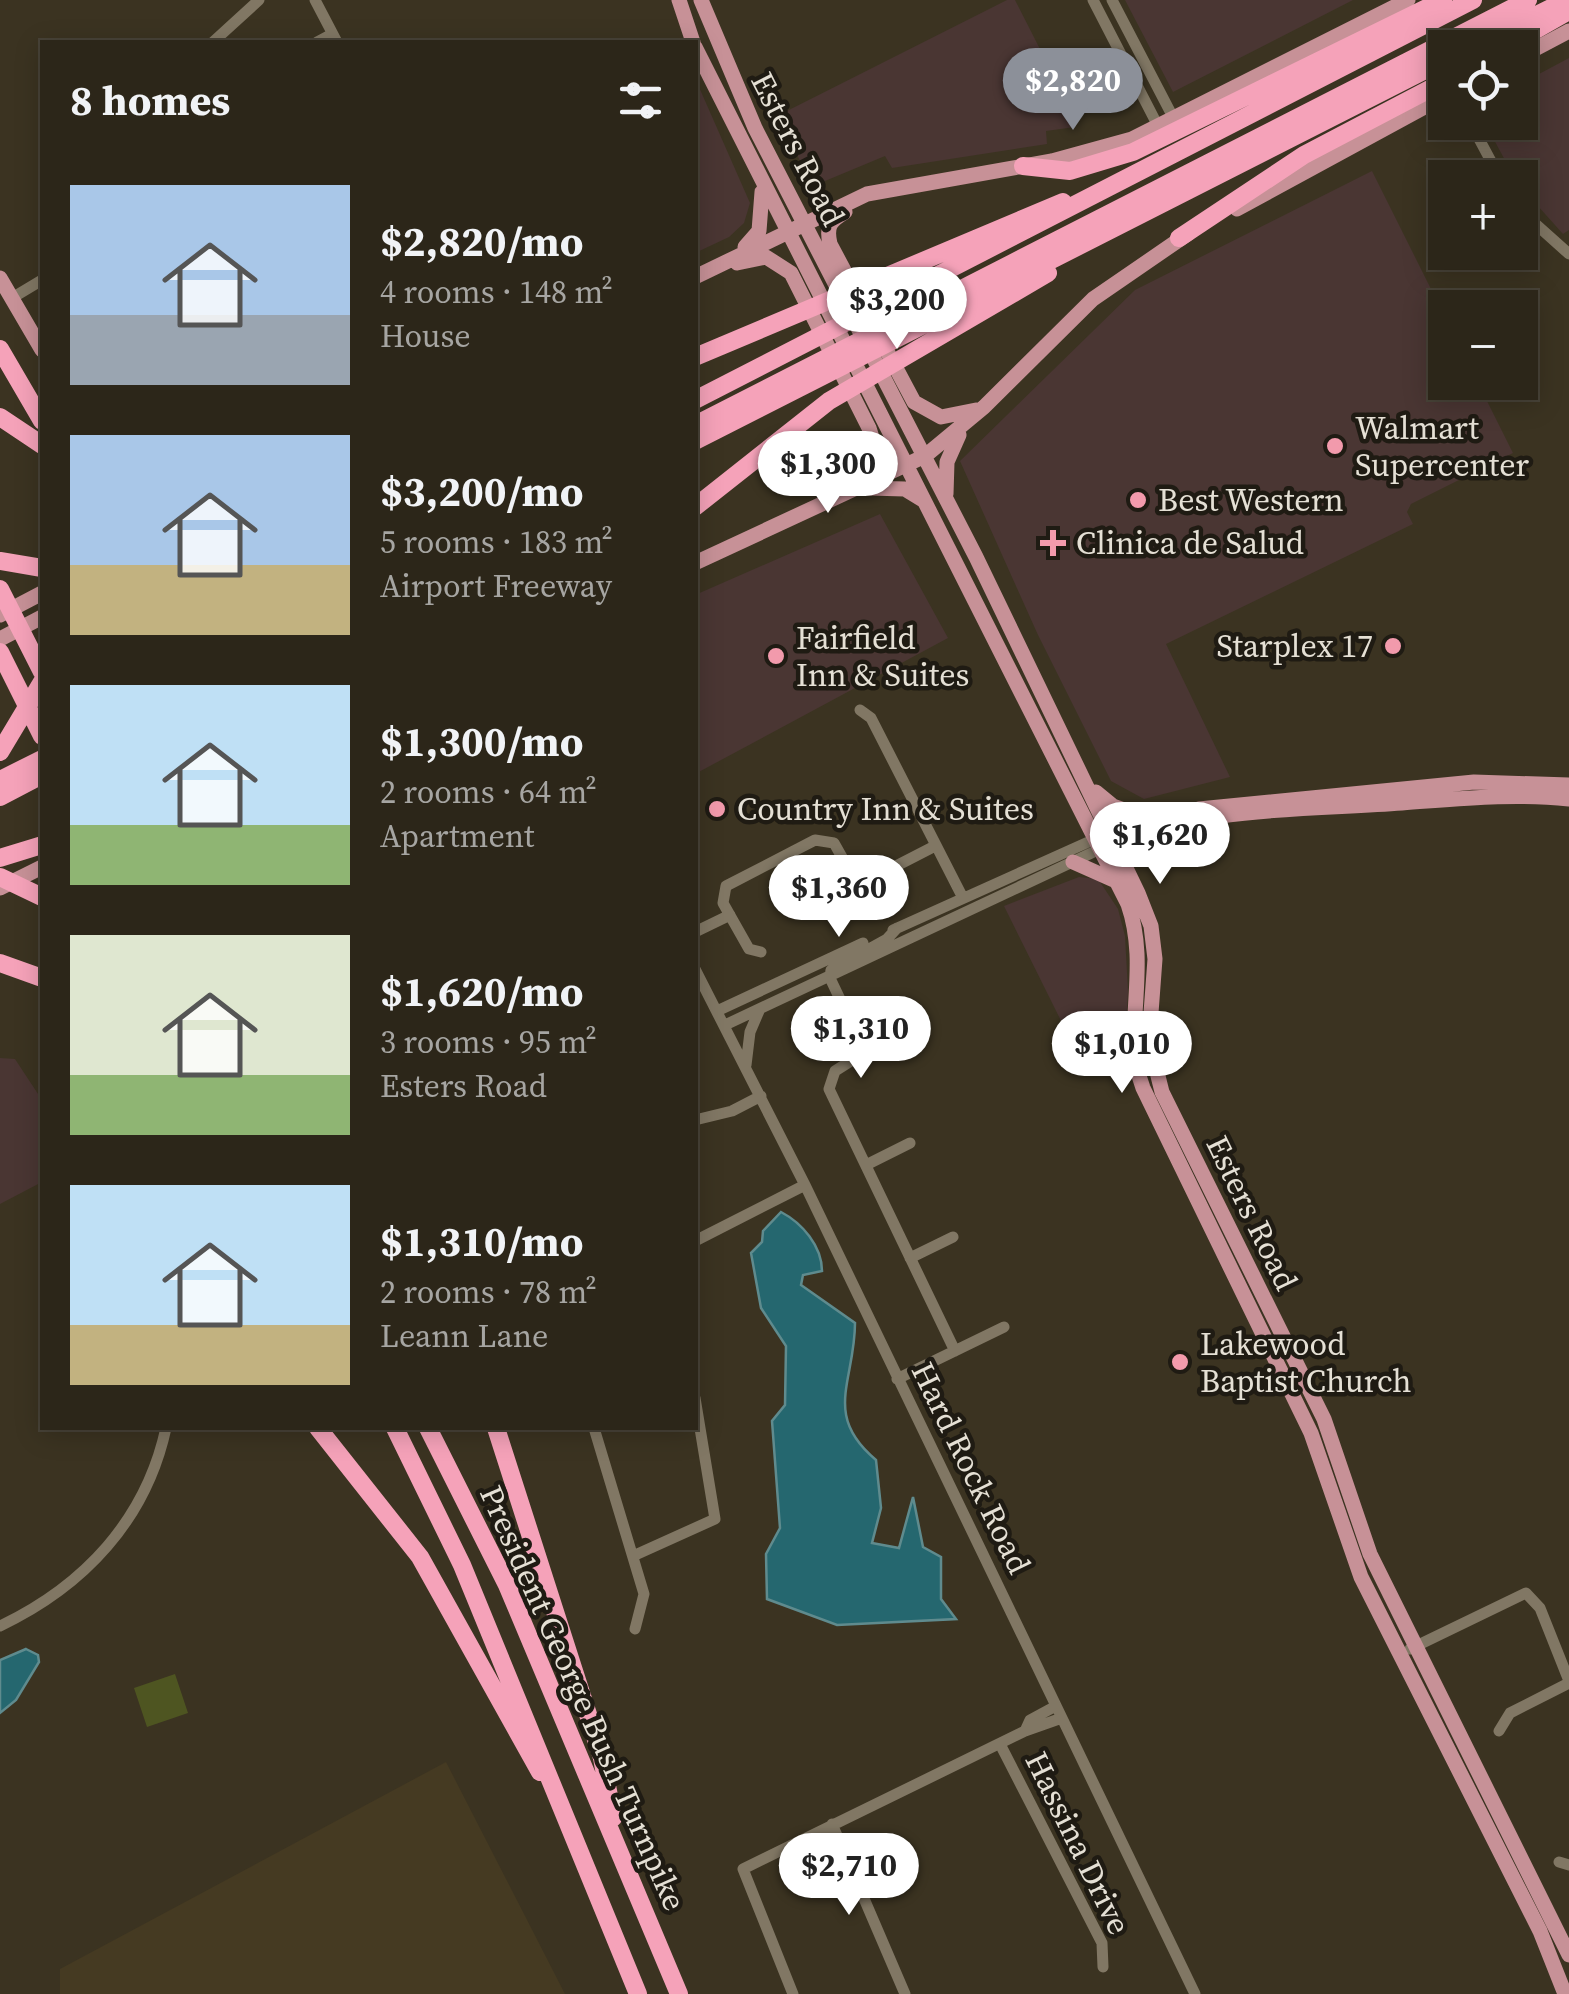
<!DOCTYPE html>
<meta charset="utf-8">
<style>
body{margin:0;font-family:"Source Serif 4",serif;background:#342e22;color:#f1f3f6;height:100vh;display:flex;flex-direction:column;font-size:38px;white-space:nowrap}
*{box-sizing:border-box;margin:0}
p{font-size:32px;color:#a6a5a2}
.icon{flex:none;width:55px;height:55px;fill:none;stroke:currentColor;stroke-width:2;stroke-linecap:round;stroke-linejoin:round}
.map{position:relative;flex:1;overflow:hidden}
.panel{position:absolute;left:40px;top:40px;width:658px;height:1390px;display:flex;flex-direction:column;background:#2c2619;border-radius:0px;box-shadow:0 5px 25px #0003,0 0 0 2px #484338}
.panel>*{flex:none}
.tools{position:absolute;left:1428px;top:30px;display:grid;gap:20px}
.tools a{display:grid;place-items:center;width:110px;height:110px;border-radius:0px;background:#2c2619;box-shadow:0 5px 25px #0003,0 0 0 2px #484338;font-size:50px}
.price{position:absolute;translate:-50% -85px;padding:0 22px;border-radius:35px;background:#fff;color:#222;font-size:32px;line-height:65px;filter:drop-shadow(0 2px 5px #0008)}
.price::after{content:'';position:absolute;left:50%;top:60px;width:30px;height:22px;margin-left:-15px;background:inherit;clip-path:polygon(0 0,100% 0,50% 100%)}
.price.active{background:#8c9099;color:#fff}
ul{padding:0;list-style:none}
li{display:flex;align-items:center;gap:30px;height:250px;padding:0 30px}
li span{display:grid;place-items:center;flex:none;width:280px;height:200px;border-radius:0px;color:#555}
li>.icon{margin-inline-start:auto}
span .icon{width:120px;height:120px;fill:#fffc;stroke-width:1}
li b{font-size:42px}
h2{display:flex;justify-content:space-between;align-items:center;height:120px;padding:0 30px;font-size:42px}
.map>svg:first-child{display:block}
</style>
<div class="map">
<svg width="1569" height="1994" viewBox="0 0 1569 1994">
<rect width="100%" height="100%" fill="#3b3321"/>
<path fill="#4a3633" d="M1007,0h8l49,96h4l7,31 -29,4 1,13 -155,24 -7,-12 -72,30 -36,-70z
M1125,0h228l-180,92z
M1569,58v172l-6,4 -43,-48v-8l-6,-1 -29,-54 35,-1v-38z
M695,78l55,125 -6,20 -15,14 -34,16z
M1372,171l73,146v65l33,1 35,70 -102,51 -4,8 6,12 -247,120 64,133 -86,22 -33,-18 -73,-146 -78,-174 175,-171z
M880,514l68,124 -253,136v-179z
M1079,877l19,2 20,30 7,27 3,55 -2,37 -49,25 -73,-147z
M0,1058l15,1 27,41v82l-42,22z"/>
<path fill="#453a22" d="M446,1762l119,232h-505v-25z"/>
<path fill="#4e5521" d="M175,1674l13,39 -41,14 -13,-39z"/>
<path fill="#25676f" stroke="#5f8b8e" stroke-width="2.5" d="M781,1212c21,11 41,34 41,59l-19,4 -2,10 54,38c0,58 -33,92 21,137l5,48 -9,35 27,5 14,-51 10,50 18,10v42l15,20 -119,6 -70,-26 -1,-45 14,-26 -8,-107 13,-16 1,-59 -25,-38 -10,-55 11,-11 1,-11z
M26,1649l12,6 1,7 -23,38 -16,13v-53z"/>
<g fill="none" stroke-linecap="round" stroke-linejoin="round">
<path stroke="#817764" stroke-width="11" d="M315,0l22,42
M1093,0l65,126
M1112,0l62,119
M213,42l46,-42
M317,42l15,-8
M1470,122l30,56
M1520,210l49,44
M12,298l30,-18
M860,710l11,8 92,180
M897,928l-10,11 -56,31 -1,8 35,74 -30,19 -6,18 126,262
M893,930l202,-91
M695,932l35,-17
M761,952l-12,-3 -26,-46 3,-17 89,-46 19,3 22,39 7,1 72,-37
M695,969l110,216 390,809
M717,1011l146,-68
M725,1025l375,-176
M746,1065l4,-33 9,-21
M695,1120l37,-9 29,-15
M866,1165l44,-22
M695,1241l110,-56
M910,1258l43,-21
M897,1379l107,-52
M594,1428l50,166 -9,35
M633,1556l82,-37 -20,-121
M0,1626c84,-40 146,-106 166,-198
M1410,1649l116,-56 14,15 29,73
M1025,1731l5,-11 24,-13
M1499,1731l11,-18 59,-30
M1000,1744l102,199 1,24
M832,1824l73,170
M1559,1862l10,3
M793,1994l-50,-125 282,-138 34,-12"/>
<path stroke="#c79197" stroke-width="15" d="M679,0l14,42
M701,0l54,128 221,429 162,336 13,33 4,33 -6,81 13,52 162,327 46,135 199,401
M695,47l433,857c23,67 -7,126 15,184l168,345 50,144 179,354 25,63
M1520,57l49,-26
M1237,209l208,-113
M845,212c-15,9 -19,14 -15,32l84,158 27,15 35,-7
M745,247l14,-16 3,-39
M737,263l29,-6 25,16 78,155 5,16 -4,25 -27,15
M695,277l172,-83 185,-33 80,-22 276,-139
M0,278l42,72
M869,488l36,1 18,11
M946,494l1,-32 12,-27
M695,563l230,-107 59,-49 109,-108 96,-66
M0,615l42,-22
M0,639l42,-22
M1096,792l17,14 36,13
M1103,835l96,-26 275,-27 95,3
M1109,846c88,-40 197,-36 293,-43 56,-4 110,-10 167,-4
M1073,862l45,20
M0,888l42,-21"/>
<path stroke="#f5a2b9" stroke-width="18" d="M1470,48l97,-48
M1504,48l65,-37
M1023,166l47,5 63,-19 310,-152
M1179,238l125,-83 141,-74
M0,349l42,72
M695,357l368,-155
M695,400l778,-400
M0,417l42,28
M695,425l833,-425
M695,441l750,-381
M695,507l134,-106 219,-128
M0,561l42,7
M0,589l42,83
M0,652l42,84
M0,752l42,-70
M0,780l42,-21
M0,797l42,-22
M0,858l42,-13
M0,877l42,20
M0,963l42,15
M318,1428l102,129 120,215
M395,1428l67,137 176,429
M428,1428l79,157 172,409
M496,1428l106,330 11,60"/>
</g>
<g fill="#f29aac" stroke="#1f1b13" stroke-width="4">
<circle cx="1335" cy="446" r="10"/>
<circle cx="1138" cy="500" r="10"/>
<path d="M1048 528h10v10h10v10h-10v10h-10v-10h-10v-10h10z"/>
<circle cx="1393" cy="646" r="10"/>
<circle cx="776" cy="656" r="10"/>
<circle cx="717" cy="809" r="10"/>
<circle cx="1180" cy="1362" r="10"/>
</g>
<g text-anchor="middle" stroke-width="9" stroke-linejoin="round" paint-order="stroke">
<g font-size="32" fill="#e5e0d5" stroke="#1f1b13">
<text transform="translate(798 149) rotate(63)" y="11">Esters Road</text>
<text transform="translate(1252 1213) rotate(64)" y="11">Esters Road</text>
<text transform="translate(971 1468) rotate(64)" y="11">Hard Rock Road</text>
<text transform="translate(583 1698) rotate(66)" y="11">President George Bush Turnpike</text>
<text transform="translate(1078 1843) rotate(64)" y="11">Hassina Drive</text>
</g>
<g font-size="32" fill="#e5e0d5" stroke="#1f1b13" text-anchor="start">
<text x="1355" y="439">Walmart<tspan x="1355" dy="37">Supercenter</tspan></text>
<text x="1158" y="511">Best Western</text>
<text x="1076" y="554">Clinica de Salud</text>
<text x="796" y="649">Fairfield<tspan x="796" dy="37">Inn &amp; Suites</tspan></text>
<text x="1373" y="657" text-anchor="end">Starplex 17</text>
<text x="737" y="820">Country Inn &amp; Suites</text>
<text x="1200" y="1355">Lakewood<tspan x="1200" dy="37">Baptist Church</tspan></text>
</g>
</g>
</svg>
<div class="tools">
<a><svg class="icon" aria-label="locate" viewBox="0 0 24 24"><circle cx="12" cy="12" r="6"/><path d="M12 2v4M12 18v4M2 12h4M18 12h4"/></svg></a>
<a>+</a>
<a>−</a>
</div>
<b class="price active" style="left:1073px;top:133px">$2,820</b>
<b class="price" style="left:897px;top:352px">$3,200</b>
<b class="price" style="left:828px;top:516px">$1,300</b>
<b class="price" style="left:1160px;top:887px">$1,620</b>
<b class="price" style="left:839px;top:940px">$1,360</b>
<b class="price" style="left:861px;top:1081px">$1,310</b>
<b class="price" style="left:1122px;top:1096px">$1,010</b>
<b class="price" style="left:849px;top:1918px">$2,710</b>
<section class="panel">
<h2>8 homes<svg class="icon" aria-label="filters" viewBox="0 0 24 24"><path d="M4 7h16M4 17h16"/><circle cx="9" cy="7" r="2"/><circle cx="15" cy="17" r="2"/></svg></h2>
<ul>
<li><span style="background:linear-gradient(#a9c7e8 65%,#9aa5b1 0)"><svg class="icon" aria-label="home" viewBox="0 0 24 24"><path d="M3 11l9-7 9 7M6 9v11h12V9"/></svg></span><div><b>$2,820/mo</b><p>4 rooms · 148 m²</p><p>House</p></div></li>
<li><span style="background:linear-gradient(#a9c7e8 65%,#c2b280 0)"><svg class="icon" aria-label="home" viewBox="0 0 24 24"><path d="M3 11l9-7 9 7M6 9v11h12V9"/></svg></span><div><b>$3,200/mo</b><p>5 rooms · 183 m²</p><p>Airport Freeway</p></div></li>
<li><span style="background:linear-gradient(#bfe0f5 70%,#8fb573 0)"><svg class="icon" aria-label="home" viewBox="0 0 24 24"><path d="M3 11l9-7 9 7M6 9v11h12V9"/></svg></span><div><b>$1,300/mo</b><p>2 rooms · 64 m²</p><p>Apartment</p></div></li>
<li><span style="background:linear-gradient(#dfe7d0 70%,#8fb573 0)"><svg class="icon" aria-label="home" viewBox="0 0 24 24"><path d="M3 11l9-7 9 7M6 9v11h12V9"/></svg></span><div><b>$1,620/mo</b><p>3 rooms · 95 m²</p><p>Esters Road</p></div></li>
<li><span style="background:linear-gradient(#bfe0f5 70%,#c2b280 0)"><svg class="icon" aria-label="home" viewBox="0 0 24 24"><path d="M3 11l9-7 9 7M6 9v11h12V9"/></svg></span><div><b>$1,310/mo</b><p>2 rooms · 78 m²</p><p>Leann Lane</p></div></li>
</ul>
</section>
</div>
